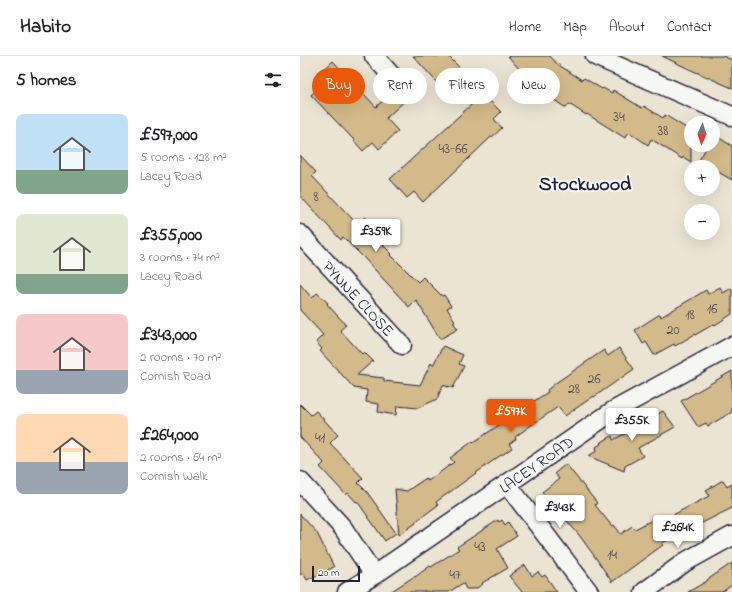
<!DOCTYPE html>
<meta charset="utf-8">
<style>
body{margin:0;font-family:"Indie Flower",sans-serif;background:#f2f2f2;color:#202124;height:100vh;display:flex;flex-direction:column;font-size:15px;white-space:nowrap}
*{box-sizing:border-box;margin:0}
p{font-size:13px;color:#757577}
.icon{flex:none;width:22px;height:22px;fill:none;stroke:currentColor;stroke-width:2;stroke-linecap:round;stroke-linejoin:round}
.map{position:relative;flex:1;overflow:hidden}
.side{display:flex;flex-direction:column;background:#fff;width:300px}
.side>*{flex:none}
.top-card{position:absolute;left:12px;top:12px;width:360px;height:36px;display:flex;gap:8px}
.needle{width:26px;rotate:183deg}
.controls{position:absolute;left:384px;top:60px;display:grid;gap:8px}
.controls a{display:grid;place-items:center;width:36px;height:36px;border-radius:50%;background:#fff;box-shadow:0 4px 16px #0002;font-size:20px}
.scale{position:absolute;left:12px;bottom:10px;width:48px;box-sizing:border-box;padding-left:4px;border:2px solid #22223b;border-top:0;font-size:11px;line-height:14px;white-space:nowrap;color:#22223b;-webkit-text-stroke:3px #f6f6f2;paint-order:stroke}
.price{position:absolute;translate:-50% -34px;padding:0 9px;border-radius:4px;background:#fff;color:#222;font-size:13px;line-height:26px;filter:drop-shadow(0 1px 2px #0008)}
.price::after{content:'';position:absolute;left:50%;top:24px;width:12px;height:9px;margin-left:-6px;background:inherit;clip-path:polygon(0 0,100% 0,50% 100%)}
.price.on{background:#ea580c;color:#fff}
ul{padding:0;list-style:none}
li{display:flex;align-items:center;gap:12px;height:100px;padding:0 16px}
li span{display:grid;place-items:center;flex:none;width:112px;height:80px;border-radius:8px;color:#555}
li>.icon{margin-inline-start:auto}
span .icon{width:48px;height:48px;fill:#fffc;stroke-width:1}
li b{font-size:17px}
h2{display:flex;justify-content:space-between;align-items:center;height:48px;padding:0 16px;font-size:17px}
.chip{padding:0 14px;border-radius:18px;background:#fff;box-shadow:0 4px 16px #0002;font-size:14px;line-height:36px}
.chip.on{background:#ea580c;color:#fff}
header{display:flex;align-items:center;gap:24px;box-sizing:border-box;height:56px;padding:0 20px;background:#fff;border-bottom:1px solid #e0e0e0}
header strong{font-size:19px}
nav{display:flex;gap:22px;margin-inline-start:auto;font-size:14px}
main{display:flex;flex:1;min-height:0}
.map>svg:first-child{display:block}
</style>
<header>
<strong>Habito</strong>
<nav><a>Home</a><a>Map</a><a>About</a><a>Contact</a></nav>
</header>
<main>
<section class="side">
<h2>5 homes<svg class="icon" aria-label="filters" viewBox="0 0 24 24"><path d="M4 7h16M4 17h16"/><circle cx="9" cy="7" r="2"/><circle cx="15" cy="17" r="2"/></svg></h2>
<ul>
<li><span style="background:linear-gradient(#bfe0f5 70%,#7fa58c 0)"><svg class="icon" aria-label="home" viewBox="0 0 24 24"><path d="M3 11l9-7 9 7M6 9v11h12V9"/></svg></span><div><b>£597,000</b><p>5 rooms · 128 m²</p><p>Lacey Road</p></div></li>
<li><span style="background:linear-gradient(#dfe7d0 75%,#7fa58c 0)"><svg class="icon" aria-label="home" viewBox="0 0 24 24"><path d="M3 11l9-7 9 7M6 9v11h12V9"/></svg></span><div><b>£355,000</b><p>3 rooms · 74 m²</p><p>Lacey Road</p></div></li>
<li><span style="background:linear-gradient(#f6c9c9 70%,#9aa5b1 0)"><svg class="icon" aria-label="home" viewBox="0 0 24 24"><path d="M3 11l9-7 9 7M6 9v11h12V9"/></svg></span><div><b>£343,000</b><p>2 rooms · 70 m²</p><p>Cornish Road</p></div></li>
<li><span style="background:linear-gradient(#ffd9b3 60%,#9aa5b1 0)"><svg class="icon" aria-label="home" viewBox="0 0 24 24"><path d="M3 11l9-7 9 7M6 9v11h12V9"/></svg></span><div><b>£264,000</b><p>2 rooms · 64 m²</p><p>Cornish Walk</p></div></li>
</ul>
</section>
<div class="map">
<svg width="432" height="536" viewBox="0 0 432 536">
<rect width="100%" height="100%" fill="#ece4d3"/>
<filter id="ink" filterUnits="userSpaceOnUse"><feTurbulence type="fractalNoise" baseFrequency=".025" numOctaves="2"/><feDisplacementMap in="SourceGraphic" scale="8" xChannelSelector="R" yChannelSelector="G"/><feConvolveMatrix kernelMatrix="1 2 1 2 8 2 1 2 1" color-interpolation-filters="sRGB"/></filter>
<g filter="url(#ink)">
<path fill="#d3ba8a" stroke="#22223b" d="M113,0h35l15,15 -20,18z
M208,0h42l7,8 25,16 2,-2 18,11 1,-1 9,5 1,-3 29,18 2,-2 19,12 2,-3 26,16v31l-8,-5 -1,2 -31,-20 -3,6 -19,-13 -4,6 -38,-24 -1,1 -17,-11 -3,4 -19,-13v1l-11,-7z
M362,0h61l9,4v28l-43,-19z
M33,5l43,46 16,-15 6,4h5l4,-2 2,3 -23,21 12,13 -19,18 -6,-7 -10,9 -9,-10v-1l-43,-45 10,-10 -6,-7z
M183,38l18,18 -7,7 8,9 -10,9h-1l-68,65 -9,-10 -7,6 -17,-19z
M413,78l19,12v34l-19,-11v-2h-3l-11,-7 9,-15h5z
M0,99l16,17 -4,4 46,49 7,-8 21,22 -5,4 11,11 -1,1 27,27 5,-5 19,19 2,-1 7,11 -4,2 8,13 -2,1 5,7 -18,10 -24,-39 -7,7 -44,-48 -22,-22 -2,3 -41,-44z
M0,228l12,14 5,-5 11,10 -1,1 19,21 -6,5 22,24 2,-2 9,9 -16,14 27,3v3l36,4 11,-22 2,2 10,-19 20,9 -4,9 5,2 -11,22 -5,-2v1l-5,-2 -6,14 -19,9 -21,-2 -1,9 -18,-3 1,-8 -13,-2 1,-12 -13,-2 -34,-37 2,-2 -6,-7 7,-7 -23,-25z
M420,231l3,6 9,-5v26l-17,11 -1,-1 -19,11v-1l-20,12 -1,-2 -20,11 -8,-13 -3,2 -8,-14 25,-16 1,3 45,-27 2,4z
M319,292l15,21 -40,28v-1l-29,20 -7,-9 -25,17 -18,13 1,2 -7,5 3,4 -10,7h-1l-65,47 2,3 -23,17 1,1 -17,12 -4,-46 12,2 19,-13 2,3 26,-19 -4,-4 23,-17 1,1 38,-26 -5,-6 11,-7 4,6 26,-17 -1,-2 10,-8 47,-32 4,6z
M432,315v41l-24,14 -2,-3 -8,4 -17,-26z
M0,348l11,11 5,-4 22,24 -8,8 33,35 -5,5 9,9 29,41 -11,8 -28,-40 -1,1 -8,-9 -2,2 -26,-28 4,-4 -24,-26z
M363,355l12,16 -37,21 5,8 -18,10 -1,5 -36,-15 9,-5 -1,-4 5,-3 -1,-1 12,-7 1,4 22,-12 -1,-2z
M266,408l31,39 -2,2 17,21 2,-1 7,9 11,-8 3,3 19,-10 3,5 12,-7 40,-21 -3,-6 17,-10 4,7 5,-3v24l-70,35 1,2 -51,37 -17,-25 -16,-22 -17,-20h-1l-19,-23 17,-13 -4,-6z
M0,458l17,19 17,34 -27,13 -4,-7 -3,2z
M198,464l1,2 3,-2 3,5 3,-3 9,14 -20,13 11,19 -26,15 1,1 -8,5h-9l-3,-6 -14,9h-59l25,-16v1l15,-11 1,1 28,-18 -2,-2z
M432,507v22l-10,7h-34l19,-11v-1z
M225,509l7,11 6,-4 4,5 3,-2 12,17h-35l-13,-16z"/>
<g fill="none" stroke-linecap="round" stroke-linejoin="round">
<g stroke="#22223b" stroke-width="21">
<path id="minor" d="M74,0l27,30
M295,0l137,60
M0,178l102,111
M0,425l43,47 31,47
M207,428l82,108
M47,536l27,-17 133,-91 106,-73 119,-65
M344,536l41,-30 47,-26"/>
</g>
<use href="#minor" stroke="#f6f6f2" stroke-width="18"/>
</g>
</g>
<g text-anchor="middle" stroke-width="4" stroke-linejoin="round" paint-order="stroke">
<g font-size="14" fill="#4e484f">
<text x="319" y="65">34</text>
<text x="363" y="79">38</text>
<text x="153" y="97">43-66</text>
<text x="16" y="145">8</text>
<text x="412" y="257">16</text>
<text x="390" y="263">18</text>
<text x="373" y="278">20</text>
<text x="294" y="327">26</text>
<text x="274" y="337">28</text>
<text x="20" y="386">41</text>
<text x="180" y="495">43</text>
<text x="312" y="503">14</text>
<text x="155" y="523">47</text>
</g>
<g font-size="16" fill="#22223b" stroke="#f6f6f2">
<text transform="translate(59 242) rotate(47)" y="6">PYNNE CLOSE</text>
<text transform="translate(236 408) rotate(-35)" y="6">LACEY ROAD</text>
</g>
<g font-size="20" font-weight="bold" fill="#22223b" stroke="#f6f6f2">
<text x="285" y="134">Stockwood</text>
</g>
</g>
</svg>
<div class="controls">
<a><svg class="needle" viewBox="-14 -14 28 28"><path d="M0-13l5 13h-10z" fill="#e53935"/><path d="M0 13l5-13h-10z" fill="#757577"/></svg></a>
<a>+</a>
<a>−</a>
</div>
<div class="scale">20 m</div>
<b class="price" style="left:76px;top:197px">£359K</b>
<b class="price on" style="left:211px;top:377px">£597K</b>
<b class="price" style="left:332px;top:386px">£355K</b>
<b class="price" style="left:260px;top:473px">£343K</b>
<b class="price" style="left:378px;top:493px">£264K</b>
<div class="top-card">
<a class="chip on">Buy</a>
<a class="chip">Rent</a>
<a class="chip">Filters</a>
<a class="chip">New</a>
</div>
</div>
</main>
